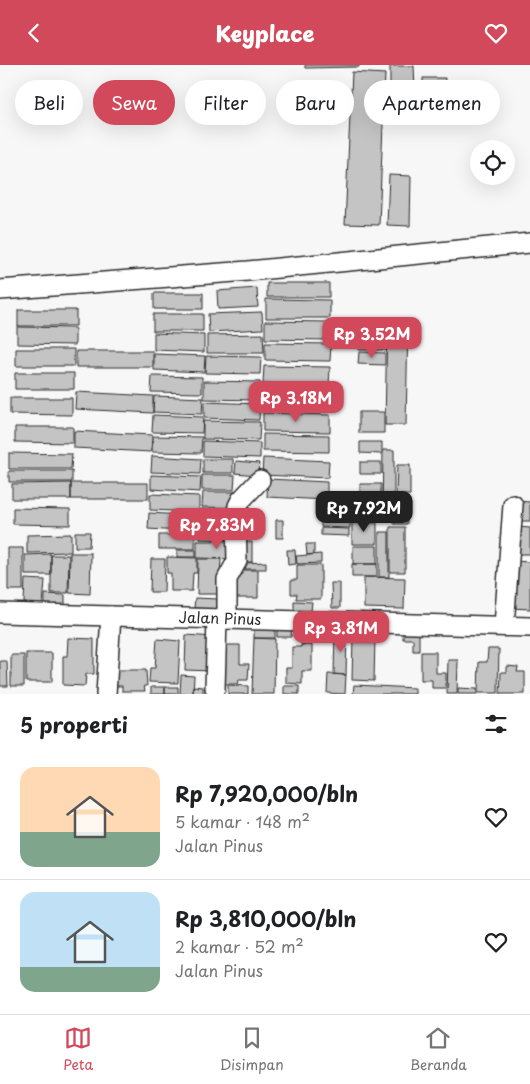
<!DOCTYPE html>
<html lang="id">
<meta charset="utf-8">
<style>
body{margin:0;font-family:"Playpen Sans",sans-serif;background:#f2f2f2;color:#202124;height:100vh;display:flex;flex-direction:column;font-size:19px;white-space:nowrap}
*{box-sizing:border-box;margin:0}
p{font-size:16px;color:#757577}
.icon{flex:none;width:28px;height:28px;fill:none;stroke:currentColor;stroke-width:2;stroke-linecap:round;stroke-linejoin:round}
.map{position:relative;height:629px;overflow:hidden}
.details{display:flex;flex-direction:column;background:#fff;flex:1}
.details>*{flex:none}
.hud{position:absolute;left:15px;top:15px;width:500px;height:45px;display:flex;gap:10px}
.fabs{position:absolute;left:470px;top:75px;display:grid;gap:10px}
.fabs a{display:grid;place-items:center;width:45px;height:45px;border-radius:50%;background:#fff;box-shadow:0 5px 20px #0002;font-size:25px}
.price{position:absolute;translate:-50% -42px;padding:0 11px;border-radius:10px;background:#d1495b;color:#fff;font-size:16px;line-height:32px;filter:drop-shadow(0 1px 2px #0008)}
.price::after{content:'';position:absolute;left:50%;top:30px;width:15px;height:11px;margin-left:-8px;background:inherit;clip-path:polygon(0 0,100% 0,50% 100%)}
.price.selected{background:#222;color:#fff}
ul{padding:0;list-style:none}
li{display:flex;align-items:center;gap:15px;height:125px;padding:0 20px}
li+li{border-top:1px solid #e0e0e0}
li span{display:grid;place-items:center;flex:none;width:140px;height:100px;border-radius:15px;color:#555}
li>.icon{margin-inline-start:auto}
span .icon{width:60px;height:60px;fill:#fffc;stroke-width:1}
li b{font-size:21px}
h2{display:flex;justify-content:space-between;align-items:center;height:60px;padding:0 20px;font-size:21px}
.pill{padding:0 18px;border-radius:22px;background:#fff;box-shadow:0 5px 20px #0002;font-size:18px;line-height:45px}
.pill.selected{background:#d1495b;color:#fff}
header{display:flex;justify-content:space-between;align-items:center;height:65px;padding:0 20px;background:#d1495b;color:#fff;font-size:22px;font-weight:800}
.dock{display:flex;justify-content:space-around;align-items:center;height:70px;border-top:1px solid #e0e0e0;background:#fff;font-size:14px;color:#757577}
.dock a{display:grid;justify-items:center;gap:2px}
.dock .selected{color:#d1495b}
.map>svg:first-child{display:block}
</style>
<header><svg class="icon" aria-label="back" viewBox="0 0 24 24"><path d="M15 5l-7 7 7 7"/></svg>Keyplace<svg class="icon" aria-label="heart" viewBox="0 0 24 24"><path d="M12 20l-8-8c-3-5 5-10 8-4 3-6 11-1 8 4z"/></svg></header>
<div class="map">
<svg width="530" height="629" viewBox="0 0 530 629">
<rect width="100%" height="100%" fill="#f7f7f7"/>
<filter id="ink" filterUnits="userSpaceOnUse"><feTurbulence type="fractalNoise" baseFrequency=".02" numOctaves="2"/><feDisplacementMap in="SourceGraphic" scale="10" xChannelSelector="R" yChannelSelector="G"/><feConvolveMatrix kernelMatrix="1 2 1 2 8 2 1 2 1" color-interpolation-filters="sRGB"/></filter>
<g filter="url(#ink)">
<path fill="#c4c4c4" stroke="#2b2b2b" d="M305,0h54v2l-54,1z
M390,1h24l1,26h-25z
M352,7l33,2 -6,151 -34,-1z
M423,13h22l-1,11h-21z
M389,110l22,1 -1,50 -23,-1z
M267,218h62v14h-62z
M257,223l1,19 -40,2 -1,-18z
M154,228h49v16h-49z
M266,234l64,1v18h-64z
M18,245h58v16h-58z
M262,247l1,17 -54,3 -1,-18z
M153,249h50v17h-50z
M265,256l64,1v18l-64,-1z
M387,257l21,1 -2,102h-21z
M17,262l58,1v17l-58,-1z
M154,268l50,2v17l-50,-2z
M263,269l1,19h-57v-18z
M358,271l28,1v13h-28z
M265,278l66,1 -1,17 -65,-1z
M16,284h58v17h-58z
M76,286h77v16h-77z
M359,287l26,1v12l-27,-1z
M154,289l51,2 -1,16 -50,-2z
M206,291l55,1 -1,17 -55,-1z
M264,301l66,1 -1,18 -66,-1z
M15,308h59v16h-59z
M152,311l50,1v16l-51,-1z
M204,316l56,1v18l-56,-1z
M263,324l67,1v18l-67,-1z
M76,327l77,4v17l-78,-4z
M154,331l49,2 -1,16 -49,-2z
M10,333h62v17l-62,-1z
M204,337l56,2 -1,16 -55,-2z
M359,347h25v21h-25z
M263,348l67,2v17l-67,-1z
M153,350l50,2 -1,16 -50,-1z
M203,356l57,1 -1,18 -56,-1z
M15,362h58v16l-58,-1z
M74,366l78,4 -1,17 -77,-4z
M263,369l66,1v17l-66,-1z
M153,371l49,1 -1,16 -49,-1z
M203,376l57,2v15l-57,-2z
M360,377h22v12l-22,-1z
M383,385h11v64h-12z
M9,388l63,1 -1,15h-62z
M152,391l49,3 -1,15 -49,-2z
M263,393l66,3 -1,17 -66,-3z
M203,394h30v14h-30z
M236,396l23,2 -1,12 -23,-2z
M360,397h21v12h-21z
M397,400h13v30h-14z
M9,406h63v11h-63z
M151,410l50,2 -1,15 -49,-3z
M202,410h33l-1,15h-32z
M268,414l59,3v18l-60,-3z
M71,418v16h-59v-15z
M71,418h77v16h-77z
M360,419h21v12h-21z
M203,427h31l-1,16 -31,-1z
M150,429l49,2v16l-49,-2z
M329,433h7l-1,15h-7z
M362,436h18l-1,10h-17z
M395,436h12v23h-13z
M516,436l14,1v19h-14z
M13,443l57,1v16l-57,-1z
M201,444l31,1v15l-32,-1z
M149,448l49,3 -1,16 -49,-3z
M321,452l29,1v10l-29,-1z
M239,454l18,1v14l-19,-1z
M276,455h7v18h-7z
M352,458h25v21h-25z
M200,460l32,1 -1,14 -31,-1z
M390,462h15v45h-15z
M518,462l12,1v26h-13z
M321,463l28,1v7l-28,-1z
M75,467h15l-1,15h-14z
M379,467h10v45h-10z
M71,469v18l-44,1v-18z
M159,470h36v14h-36z
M197,476h39v18l-39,-1z
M237,477h15v20h-15z
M306,479h8v10l-7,1z
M353,481h24v18h-24z
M8,483h15v42h-15z
M177,485h19v7h-19z
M287,485h8l1,14 -8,1z
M70,488h21l-1,41 -21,-1z
M51,489v21h-26v-20z
M321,489v9l-24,1 -1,-8z
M51,490h18l-1,38h-17z
M167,492l30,1v15h-4l-1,18h-21v-18h-4z
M151,494h14l-1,33h-14z
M198,494h23l-1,18h-3v17h-20z
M513,496l17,1v47l-19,-1z
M266,497v7h-21v-6z
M352,499h25v13h-25z
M297,500h24v34h-25l1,-5h-6v-14h6z
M234,505h24v28h-24z
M364,512l41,1 -1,31 -40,-1z
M25,514l20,1 -2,25 -19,-2z
M331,518h9v25h-8z
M45,529l20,1v10h-20z
M195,533l23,1 -1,10 -23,-1z
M294,536l18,1 -1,9 -17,-1z
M277,560l15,1 -1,11h-14z
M254,563h21v10h-21z
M301,565h11l-1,14h-10z
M335,567h12l-1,43 -12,-1z
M403,568h16v18h-6v-12h-10z
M186,570l28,2 -2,34 -27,-1z
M353,572l22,1 -1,43 -22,-1z
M68,573l26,1v35h-8l-1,12 -22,-1v-29h4z
M254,573l21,1 -1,55h-22z
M157,574l23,2 -2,42 -29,-1 1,-14h5z
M227,580h13v19h9l-1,16h-9l-1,4h-21l1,-36h9z
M301,580h11v26h-10v13l-16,-1v-15h6v-21h9z
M488,584h11l-1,44h-20l1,-31h8z
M421,587h15v21h10v15h-14v-8h-11z
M26,588h26v29h-26z
M11,590h13v31h-13z
M448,595h10l-1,34h-10z
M0,596h7l1,25h-8z
M507,601l11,1 -1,5h8v22h-25l1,-22h6z
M116,605h30l1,16h-3l1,5h-23v-5h-6z
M328,609l18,1 -1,19 -18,-1z
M181,610l13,1 -1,18h-13z
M228,620l20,1v8h-20z
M354,620l61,3v6h-62z
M193,621l10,1v7h-10z
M284,621h15v8h-15z
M151,622h14v7h-14z
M165,622h13v7h-13z
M458,623l19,1v5h-19z"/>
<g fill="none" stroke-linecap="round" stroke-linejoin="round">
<g stroke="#2b2b2b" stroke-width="22">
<g id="minor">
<path d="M0,225l248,-19 282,-28"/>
<path id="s1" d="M0,548l530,14"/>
<path d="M227,554v-40l10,-18 -1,-44 2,-11 3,-6 19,-20"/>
<path d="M504,561l9,-121"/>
<path d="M215,623l2,-69"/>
<path d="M106,629l5,-78"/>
</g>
</g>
<use href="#minor" stroke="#fff" stroke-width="19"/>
</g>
</g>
<g text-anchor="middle" stroke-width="4" stroke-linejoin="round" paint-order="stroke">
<g font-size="15" fill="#2b2b2b" stroke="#fff">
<text dy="5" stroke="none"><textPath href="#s1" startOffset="220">Jalan Pinus</textPath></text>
</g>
</g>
</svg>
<div class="fabs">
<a><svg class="icon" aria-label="locate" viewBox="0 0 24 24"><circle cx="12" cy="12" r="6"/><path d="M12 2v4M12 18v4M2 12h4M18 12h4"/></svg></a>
</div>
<b class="price" style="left:372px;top:294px">Rp 3.52M</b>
<b class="price" style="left:296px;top:358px">Rp 3.18M</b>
<b class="price selected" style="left:364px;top:468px">Rp 7.92M</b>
<b class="price" style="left:217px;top:485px">Rp 7.83M</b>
<b class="price" style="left:341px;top:588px">Rp 3.81M</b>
<div class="hud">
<a class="pill">Beli</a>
<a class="pill selected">Sewa</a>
<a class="pill">Filter</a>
<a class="pill">Baru</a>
<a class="pill">Apartemen</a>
</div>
</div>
<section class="details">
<h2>5 properti<svg class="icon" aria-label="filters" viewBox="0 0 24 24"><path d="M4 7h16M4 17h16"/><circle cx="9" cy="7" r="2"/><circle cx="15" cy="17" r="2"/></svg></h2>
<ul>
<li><span style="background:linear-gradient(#ffd9b3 65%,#7fa58c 0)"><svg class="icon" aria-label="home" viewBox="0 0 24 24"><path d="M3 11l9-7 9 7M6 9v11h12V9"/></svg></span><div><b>Rp 7,920,000/bln</b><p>5 kamar · 148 m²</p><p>Jalan Pinus</p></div><svg class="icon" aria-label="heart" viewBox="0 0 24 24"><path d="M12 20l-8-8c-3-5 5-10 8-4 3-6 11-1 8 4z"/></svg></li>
<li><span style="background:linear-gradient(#bfe0f5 75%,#7fa58c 0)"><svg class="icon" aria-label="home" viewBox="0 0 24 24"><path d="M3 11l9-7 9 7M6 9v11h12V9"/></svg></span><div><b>Rp 3,810,000/bln</b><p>2 kamar · 52 m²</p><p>Jalan Pinus</p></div><svg class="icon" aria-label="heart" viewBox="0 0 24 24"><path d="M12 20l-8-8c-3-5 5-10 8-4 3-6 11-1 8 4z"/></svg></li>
</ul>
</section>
<nav class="dock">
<a class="selected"><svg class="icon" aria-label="map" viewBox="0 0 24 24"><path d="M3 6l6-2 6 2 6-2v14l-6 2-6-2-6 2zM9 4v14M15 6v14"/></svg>Peta</a>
<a><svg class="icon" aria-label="saved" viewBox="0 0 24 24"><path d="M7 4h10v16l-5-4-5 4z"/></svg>Disimpan</a>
<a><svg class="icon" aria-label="home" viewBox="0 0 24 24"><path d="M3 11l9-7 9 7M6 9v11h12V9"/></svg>Beranda</a>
</nav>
